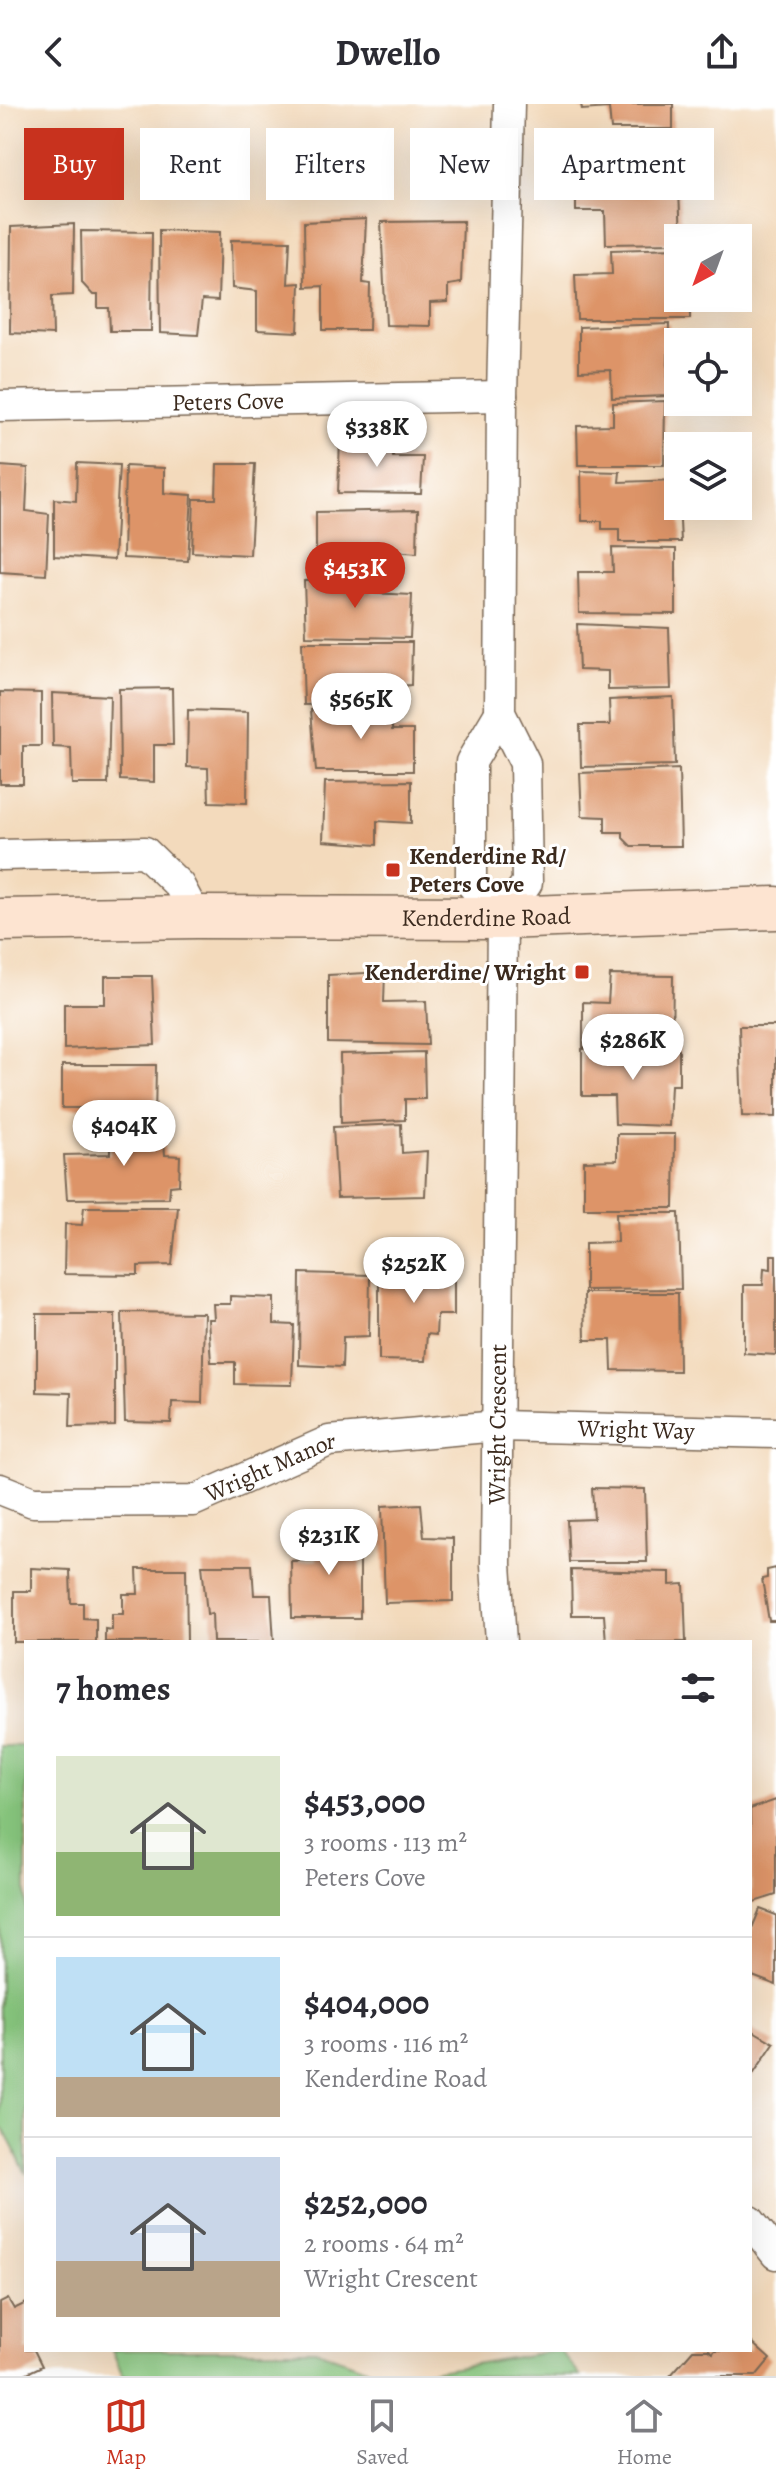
<!DOCTYPE html>
<meta charset="utf-8">
<style>
body{margin:0;font-family:Alegreya,serif;background:#f2f2f3;color:#2b2b33;height:100vh;display:flex;flex-direction:column;font-size:30px;white-space:nowrap}
*{box-sizing:border-box;margin:0}
p{font-size:26px;color:#7c7c81}
.icon{flex:none;width:44px;height:44px;fill:none;stroke:currentColor;stroke-width:2;stroke-linecap:round;stroke-linejoin:round}
.map{position:relative;flex:1;overflow:hidden}
.side{position:absolute;left:24px;top:1536px;width:728px;height:712px;display:flex;flex-direction:column;background:#fff;border-radius:0px;box-shadow:0 8px 32px #0002}
.side>*{flex:none}
.banner{position:absolute;left:24px;top:24px;width:728px;height:72px;display:flex;gap:16px}
.needle{width:52px;rotate:221deg}
.buttons{position:absolute;left:664px;top:120px;display:grid;gap:16px}
.buttons a{display:grid;place-items:center;width:88px;height:88px;border-radius:0px;background:#fff;box-shadow:0 8px 32px #0002;font-size:40px}
.price{position:absolute;translate:-50% -68px;padding:0 18px;border-radius:28px;background:#fff;color:#222;font-size:26px;line-height:52px;filter:drop-shadow(0 2px 4px #0008)}
.price::after{content:'';position:absolute;left:50%;top:48px;width:24px;height:18px;margin-left:-12px;background:inherit;clip-path:polygon(0 0,100% 0,50% 100%)}
.price.on{background:#c8321e;color:#fff}
ul{padding:0;list-style:none}
li{display:flex;align-items:center;gap:24px;height:200px;padding:0 32px}
li+li{border-top:2px solid #e1e1e2}
li span{display:grid;place-items:center;flex:none;width:224px;height:160px;border-radius:0px;color:#555}
li>.icon{margin-inline-start:auto}
span .icon{width:96px;height:96px;fill:#fffc;stroke-width:1}
li b{font-size:34px}
h2{display:flex;justify-content:space-between;align-items:center;height:96px;padding:0 32px;font-size:34px}
.tag{padding:0 28px;border-radius:0px;background:#fff;box-shadow:0 8px 32px #0002;font-size:28px;line-height:72px}
.tag.on{background:#c8321e;color:#fff}
header{display:flex;justify-content:space-between;align-items:center;height:104px;padding:0 32px;background:#fff;font-size:36px;font-weight:700}
.tab-bar{display:flex;justify-content:space-around;align-items:center;height:112px;border-top:2px solid #e1e1e2;background:#fff;font-size:22px;color:#7c7c81}
.tab-bar a{display:grid;justify-items:center;gap:4px}
.tab-bar .on{color:#c8321e}
.map>svg:first-child{display:block}
</style>
<header><svg class="icon" aria-label="back" viewBox="0 0 24 24"><path d="M15 5l-7 7 7 7"/></svg>Dwello<svg class="icon" aria-label="share" viewBox="0 0 24 24"><path d="M12 15V3M7 8l5-5 5 5M5 13v7h14v-7"/></svg></header>
<div class="map">
<svg width="776" height="2272" viewBox="0 0 776 2272">
<rect width="100%" height="100%" fill="#fff"/>
<filter id="ink" filterUnits="userSpaceOnUse"><feTurbulence type="fractalNoise" baseFrequency=".0125" numOctaves="2"/><feDisplacementMap in="SourceGraphic" scale="16" xChannelSelector="R" yChannelSelector="G"/><feConvolveMatrix kernelMatrix="1 2 1 2 8 2 1 2 1" color-interpolation-filters="sRGB"/></filter>
<filter id="wash" filterUnits="userSpaceOnUse"><feTurbulence type="fractalNoise" baseFrequency=".006" numOctaves="4" result="noise"/><feDisplacementMap in="SourceGraphic" scale="32" xChannelSelector="R" yChannelSelector="G"/><feGaussianBlur stdDeviation="1.8" result="paint"/><feColorMatrix in="noise" values="0 0 0 0 0 0 0 0 0 0 0 0 0 0 0 0 0 1.4 0 .05"/><feComposite in="paint" operator="in"/></filter>
<g filter="url(#wash)">
<rect width="100%" height="100%" fill="#f3dabc"/>
<path fill="#88c77e" stroke="#62784e" stroke-width="2" d="M0,1642h26v428l-21,-43 -5,-5z
M112,2246h203l74,26h-266z
M560,2246l20,26h-180z"/>
<g id="blocks">
<path fill="#dd9468" d="M581,0h92v25h-62l-2,-21 -27,2z
M678,63l3,71h-3v5l-72,1 -1,-33h-29v-42z
M366,115l-3,64 7,1 -1,46h-46v-44l-18,1 -1,-65z
M463,117l-2,62 -13,2v17l-18,1v23l-44,-1 -5,-103z
M74,120l-1,71 -21,1 1,39 -43,-2 1,-106z
M159,126l61,2 -2,69 -16,-1 -4,35 -38,-2z
M81,127l71,1 -1,99h-41l-1,-23h-11v-13h-5l-11,-12z
M231,136l59,1 -2,43 12,-1 -2,49 -41,-2v-39l-25,-3z
M678,144v50h12v21h-113l-2,-44 37,-1 -1,-24z
M669,220l-2,72 -55,2 -1,-28 -32,1v-44z
M665,297l-1,64h-86l-1,-39 36,-1v-22z
M340,336l54,1 -1,16h30l-2,37 -83,-1z
M77,359l42,2 -5,95 -60,-4v-57l22,2z
M217,360h38l-5,91 -58,-3 2,-53h22z
M0,362l28,2 -2,43 23,3 -3,61 -46,-3z
M125,362l39,2v25l28,2 -4,66 -65,-3z
M581,367l39,1 -1,10 59,-2 3,62h-62v-13h-17v-8h-20z
M418,406l-1,43 -35,-3 -1,23 -65,-2v-59z
M612,444l64,1v65l-97,-1 -1,-41h35z
M372,474v15l40,2 -2,43 -104,-2 -2,-55z
M577,520l92,4 2,61 -63,1v-19l-29,-1z
M302,538h110l-1,43 -37,3 -3,15 -67,2z
M172,584l1,57h-19v37l-34,-2 -1,-91z
M0,588l41,1v53h-18v38h-23z
M52,589l58,3 -2,88h-36l-1,-36 -18,-1z
M673,593l2,68 -94,2 -1,-42h30l-1,-25z
M393,602l-1,24h21v41h-97l-5,-61z
M188,606l60,2 -1,91 -38,-1 -1,-34 -21,-1z
M679,665l2,77h-50l-8,-8v-6h-18v-15l-23,-1 -2,-43z
M411,677v42l-34,-2v24l-54,-4 2,-59z
M385,868l-1,30 42,-1 2,44 -100,-2v-68z
M610,871l63,1 -1,71h-89v-45l25,1z
M105,872h47l3,69 -91,4v-45h41z
M739,922h37v91l-34,-1z
M582,945h97v36h-8l-2,41 -54,-2 -1,-28h-32z
M424,948l1,47h-20v21l-64,3 -1,-69z
M62,961h94l-1,55 -63,1 -1,-13h-29z
M401,1020l1,29 25,-2 -2,45 -88,2 -4,-71z
M110,1025h53l2,26 15,1 -1,29 -9,1 -1,12 -102,1 -3,-44 46,-1z
M617,1030h58l-1,74h-90v-47l33,-1z
M84,1103h94l-6,58 -34,1v9l-74,-1 1,-50 17,1z
M616,1109h63l2,76 -96,1v-47l32,-1z
M424,1145l30,1v65h-17l-1,20 -9,-1 -2,27 -46,-1v-91l25,2 1,-9h17z
M771,1151h5v100l-32,-2v-68h19l1,-17 7,1z
M300,1169l70,2 -1,61 -26,1 -1,30 -43,-2z
M584,1189h94l1,78 -67,-1 -1,-30h-26z
M230,1192l44,2v26l20,1 -2,60 -57,-1v-22h-24l-3,-43h6l-1,-15h17z
M122,1208l82,1 -2,90 -30,-1 -1,21 -46,-1z
M37,1210h78v112l-45,1 1,-34 -34,-1z
M592,1384l53,1 2,73h-78l-2,-42 27,-1z
M421,1400l3,33 29,1v63l-68,2 -3,-97z
M318,1422l42,1v91h-68l-1,-57 26,-1z
M202,1461h50l2,30h17l3,47h-61l-1,-29 -5,1z
M31,1464l39,2 1,33h12v15l13,1v23h-82v-51h17z
M776,1464v53h-7l-7,-42 5,-1v-8z
M137,1465h49l1,73h-82v-13l7,1v-16h11v-20h15z
M571,1466l99,2v13l14,-1 2,58h-80l-2,-27h-32z
M776,1696v95l-25,8 -1,-94z
M760,1805l16,6v70l-26,-10v-42z
M750,1925l24,14 -24,36z
M8,2195l6,10 12,-6v47h8l8,16 -21,10h-21v-73z
M750,2237l20,18 -14,17h-86l23,-26h16l4,3 2,-3h35z"/>
</g>
</g>
<g filter="url(#ink)">
<use href="#blocks" fill-opacity="0" stroke="#7b6855" stroke-width="2"/>
<g fill="none" stroke-linecap="round" stroke-linejoin="round">
<g stroke="#7b6855" stroke-width="33">
<g id="street">
<path id="s1" d="M0,302l502,-10"/>
<path d="M500,609l-29,49v121l31,35"/>
<path d="M0,751l145,-3 34,33 17,32"/>
<path d="M502,814l25,-35 -2,-120 -25,-50 2,-317 7,-292"/>
<path id="s2" d="M0,1385l33,13 160,-1 136,-60 169,-15 278,7"/>
<path id="s3" d="M501,1538l-5,-78 6,-646"/>
<path d="M750,2117l26,33"/>
</g>
</g>
<g stroke="#7b6855" stroke-width="45">
<g id="secondary">
<path id="s4" d="M0,816l196,-3 306,1 274,-10"/>
</g>
</g>
<use href="#street" stroke="#fff" stroke-width="30"/>
<use href="#secondary" stroke="#fde4d1" stroke-width="42"/>
</g>
</g>
<g fill="#c8321e" stroke="#fff" stroke-width="3">
<rect x="385" y="758" width="16" height="16" rx="4"/>
<rect x="574" y="860" width="16" height="16" rx="4"/>
</g>
<g text-anchor="middle" stroke-width="6" stroke-linejoin="round" paint-order="stroke">
<g font-size="24" fill="#3b2a1e" stroke="#fff">
<text dy="8" stroke="none"><textPath href="#s1" startOffset="228">Peters Cove</textPath></text>
<text dy="8" stroke="none"><textPath href="#s4" startOffset="486">Kenderdine Road</textPath></text>
<text dy="8" stroke="none"><textPath href="#s3" startOffset="218">Wright Crescent</textPath></text>
<text dy="8" stroke="none"><textPath href="#s2" startOffset="652">Wright Way</textPath></text>
<text dy="8" stroke="none"><textPath href="#s2" startOffset="280">Wright Manor</textPath></text>
</g>
<g font-size="24" font-weight="bold" fill="#3b2a1e" stroke="#fff" text-anchor="start">
<text x="409" y="760">Kenderdine Rd/<tspan x="409" dy="28">Peters Cove</tspan></text>
<text x="566" y="876" text-anchor="end">Kenderdine/ Wright</text>
</g>
</g>
</svg>
<div class="buttons">
<a><svg class="needle" viewBox="-14 -14 28 28"><path d="M0-13l5 13h-10z" fill="#e53935"/><path d="M0 13l5-13h-10z" fill="#7c7c81"/></svg></a>
<a><svg class="icon" aria-label="locate" viewBox="0 0 24 24"><circle cx="12" cy="12" r="6"/><path d="M12 2v4M12 18v4M2 12h4M18 12h4"/></svg></a>
<a><svg class="icon" aria-label="layers" viewBox="0 0 24 24"><path d="M12 4l9 5-9 5-9-5zM3 14l9 5 9-5"/></svg></a>
</div>
<b class="price" style="left:377px;top:365px">$338K</b>
<b class="price on" style="left:355px;top:506px">$453K</b>
<b class="price" style="left:361px;top:637px">$565K</b>
<b class="price" style="left:633px;top:978px">$286K</b>
<b class="price" style="left:124px;top:1064px">$404K</b>
<b class="price" style="left:414px;top:1201px">$252K</b>
<b class="price" style="left:329px;top:1473px">$231K</b>
<div class="banner">
<a class="tag on">Buy</a>
<a class="tag">Rent</a>
<a class="tag">Filters</a>
<a class="tag">New</a>
<a class="tag">Apartment</a>
</div>
<section class="side">
<h2>7 homes<svg class="icon" aria-label="filters" viewBox="0 0 24 24"><path d="M4 7h16M4 17h16"/><circle cx="9" cy="7" r="2"/><circle cx="15" cy="17" r="2"/></svg></h2>
<ul>
<li><span style="background:linear-gradient(#dfe7d0 60%,#8fb573 0)"><svg class="icon" aria-label="home" viewBox="0 0 24 24"><path d="M3 11l9-7 9 7M6 9v11h12V9"/></svg></span><div><b>$453,000</b><p>3 rooms · 113 m²</p><p>Peters Cove</p></div></li>
<li><span style="background:linear-gradient(#bfe0f5 75%,#b9a48a 0)"><svg class="icon" aria-label="home" viewBox="0 0 24 24"><path d="M3 11l9-7 9 7M6 9v11h12V9"/></svg></span><div><b>$404,000</b><p>3 rooms · 116 m²</p><p>Kenderdine Road</p></div></li>
<li><span style="background:linear-gradient(#c9d6e8 65%,#b9a48a 0)"><svg class="icon" aria-label="home" viewBox="0 0 24 24"><path d="M3 11l9-7 9 7M6 9v11h12V9"/></svg></span><div><b>$252,000</b><p>2 rooms · 64 m²</p><p>Wright Crescent</p></div></li>
</ul>
</section>
</div>
<nav class="tab-bar">
<a class="on"><svg class="icon" aria-label="map" viewBox="0 0 24 24"><path d="M3 6l6-2 6 2 6-2v14l-6 2-6-2-6 2zM9 4v14M15 6v14"/></svg>Map</a>
<a><svg class="icon" aria-label="saved" viewBox="0 0 24 24"><path d="M7 4h10v16l-5-4-5 4z"/></svg>Saved</a>
<a><svg class="icon" aria-label="home" viewBox="0 0 24 24"><path d="M3 11l9-7 9 7M6 9v11h12V9"/></svg>Home</a>
</nav>
